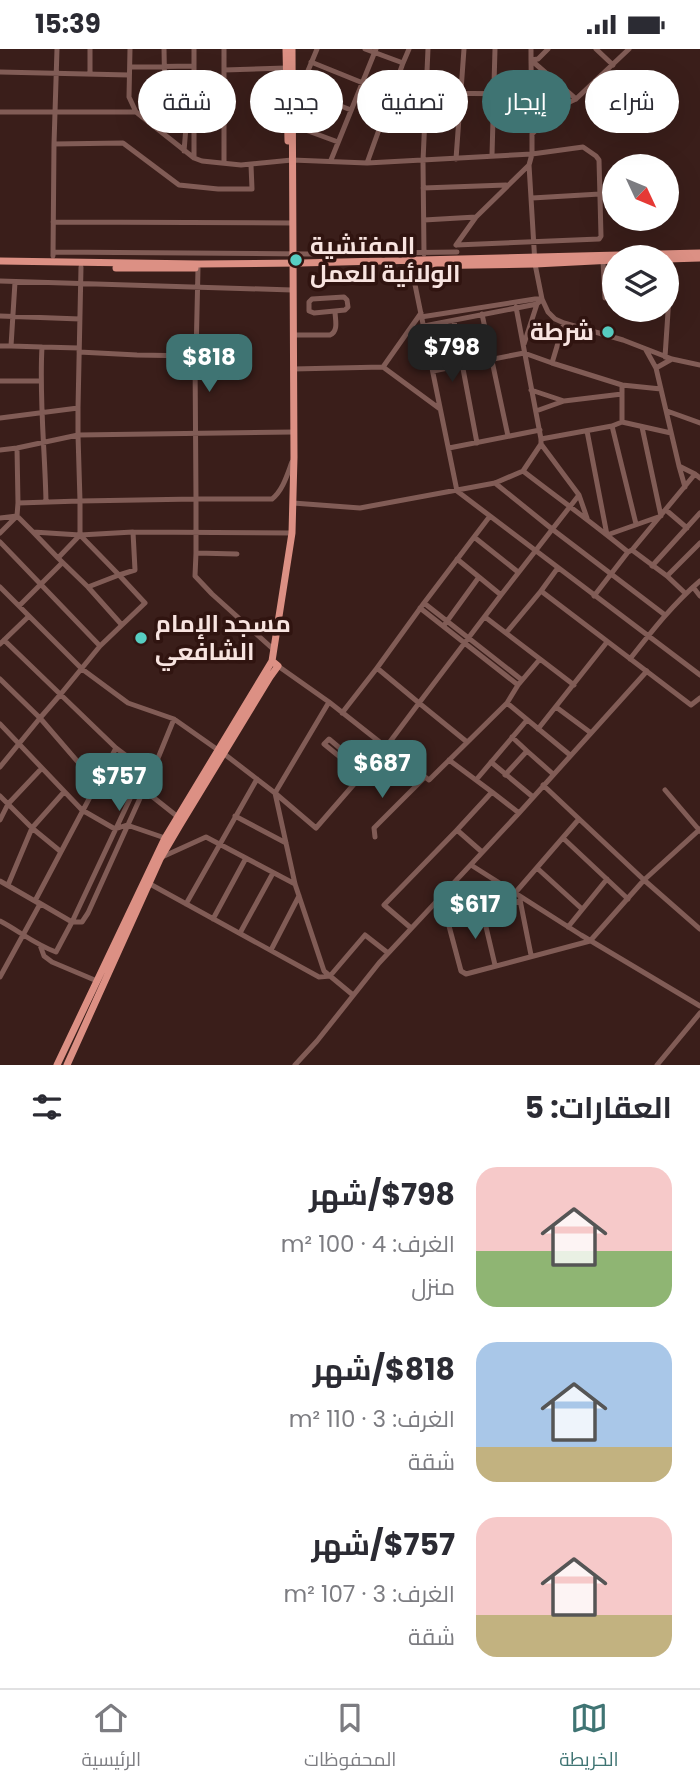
<!DOCTYPE html>
<html lang="ar">
<meta charset="utf-8">
<style>
body{margin:0;font-family:Poppins,Cairo,sans-serif;background:#f2f2f3;color:#2b2b33;direction:rtl;height:100vh;display:flex;flex-direction:column;font-size:26px;white-space:nowrap}
*{box-sizing:border-box;margin:0}
p{font-size:23px;color:#7c7c81}
.icon{flex:none;width:38px;height:38px;fill:none;stroke:currentColor;stroke-width:2;stroke-linecap:round;stroke-linejoin:round}
.map{position:relative;height:1016px;overflow:hidden;direction:ltr}
.panel{display:flex;flex-direction:column;background:#fff;flex:1}
.panel>*{flex:none}
.hud{position:absolute;left:21px;top:21px;width:658px;height:63px;direction:rtl;display:flex;gap:14px}
.needle{width:46px;rotate:134deg}
.fabs{position:absolute;left:602px;top:105px;display:grid;gap:14px}
.fabs a{display:grid;place-items:center;width:77px;height:77px;border-radius:50%;background:#fff;box-shadow:0 7px 28px #0002;font-size:35px}
.price{position:absolute;translate:-50% -60px;padding:0 16px;border-radius:14px;background:#3f7473;color:#fff;font-size:23px;line-height:46px;filter:drop-shadow(0 2px 4px #0008)}
.price::after{content:'';position:absolute;left:50%;top:42px;width:21px;height:16px;margin-left:-10px;background:inherit;clip-path:polygon(0 0,100% 0,50% 100%)}
.price.selected{background:#222;color:#fff}
ul{padding:0;list-style:none}
li{display:flex;align-items:center;gap:21px;height:175px;padding:0 28px}
li span{display:grid;place-items:center;flex:none;width:196px;height:140px;border-radius:21px;color:#555}
li>.icon{margin-inline-start:auto}
span .icon{width:84px;height:84px;fill:#fffc;stroke-width:1}
li b{font-size:30px}
h2{display:flex;justify-content:space-between;align-items:center;height:84px;padding:0 28px;font-size:30px}
.pill{padding:0 24px;border-radius:32px;background:#fff;box-shadow:0 7px 28px #0002;font-size:24px;line-height:63px}
.pill.selected{background:#3f7473;color:#fff}
.status{display:flex;justify-content:space-between;align-items:center;height:49px;padding:0 35px;background:#fff;direction:ltr}
.status svg{height:19px;fill:currentColor}
.tabs{display:flex;justify-content:space-around;align-items:center;height:98px;border-top:2px solid #e1e1e2;background:#fff;font-size:19px;color:#7c7c81}
.tabs a{display:grid;justify-items:center;gap:4px}
.tabs .selected{color:#3f7473}
.map>svg:first-child{display:block}
</style>
<div class="status"><b>15:39</b><svg viewBox="0 0 49 12"><path d="M0 12V9h3v3zM5 12V6h3v6zM10 12V3h3v9zM15 12V0h3v12zM26 1h20v11H26zM47 4h2v5h-2z"/></svg></div>
<div class="map">
<svg width="700" height="1016" viewBox="0 0 700 1016">
<rect width="100%" height="100%" fill="#3a1e1a"/>
<g fill="none" stroke-linecap="round" stroke-linejoin="round">
<path stroke="#815c56" stroke-width="5" d="M130,0l-1,48 7,15 58,46 8,3 39,4 51,-5 75,3 165,-9 51,-7 13,9 3,4 2,76 -2,3 -143,6
M164,0l1,54 6,11 15,13 -2,24
M224,0v114
M365,0l38,14 6,-14
M531,0v11l45,39
M596,0l17,16
M629,0l-53,50 -15,7 -29,28v20l-3,11 6,99 7,35 6,13 7,7 9,4 59,17 49,19 28,6
M311,13l52,21
M130,18l64,-1
M224,21l62,-2
M0,23l129,3
M90,25v-25
M300,41l51,20
M393,44l138,1
M294,59l6,-18 17,-41
M0,63h136
M292,76l46,17
M532,84l-1,-73 7,-1 10,-10
M54,95l69,-1 56,42 39,4h34l-1,-24
M492,106l3,-106
M194,109v-109
M456,110l8,-110
M331,111l45,-111
M367,114l36,-100
M423,139l83,-3
M532,149l68,-4
M424,171l52,-3
M53,173l239,1
M456,196l20,-28 53,-52
M53,203l255,2 149,-2
M424,205l-1,-93 5,-112
M53,207l1,-112 3,-95
M603,212l2,37h9
M0,232l292,9
M15,233l-4,64 31,1c-3,52 3,103 4,155
M344,248l3,3 1,7 -3,3 -31,3 -5,-2v-9l3,-3z
M516,258l25,132
M421,264l-38,54 57,42
M482,265l26,122
M0,267l80,3
M421,268l114,-18h7
M454,272l23,122
M424,277l113,-22 5,-5
M293,286h37c9,-4 5,-16 5,-24
M524,295l13,-40
M0,297h11
M42,298l37,1
M646,301l10,18 16,-9
M79,303l58,3 59,1 2,-88
M665,308l4,-60 -1,-38
M552,314l12,-40
M656,319l23,98
M293,320l90,-2
M433,322l91,-18 28,10 70,22
M0,332h40
M531,341l33,11
M78,359v27l215,-3
M536,362l28,-10 58,-7
M667,362l33,12
M0,369l78,-10 3,-141
M622,373v-37l39,4
M612,377l24,98
M587,382l20,104 54,-19 -19,-89
M17,399l1,55
M449,399l91,-18
M0,401l17,-2 61,-13 2,66 116,-2 -1,-143
M523,422c35,27 71,53 105,81
M495,434l57,46 113,86
M685,438l-6,-21 16,8
M579,446l8,23
M80,452v34l-47,-3 -16,-16 1,-13z
M293,454l67,5 135,-25 28,-12 18,-27v-5l71,-13 10,-4 49,11
M666,461l21,18
M490,467l210,159
M0,469l17,-2 -17,17
M133,483l159,1
M474,488l44,35
M0,493l100,104
M632,501l35,26 18,17
M196,504l-1,23 17,18 61,55
M237,505l-41,-1v-54h76c11,-9 15,-24 20,-37
M58,509l30,29 31,-12 -39,-40
M457,510l44,36
M652,517l48,-53
M667,527l33,-33
M0,538l82,82 46,34 46,16 44,31
M88,538l33,37
M693,538l7,9
M541,542l16,-22
M594,547l34,-44 4,-2 63,-76 5,4
M424,554l98,77
M19,557l43,-43
M420,559l98,77
M485,568l89,68
M445,575l34,-47
M506,584l35,-42 150,114 9,-7
M0,595l29,-28
M630,610c22,-28 43,-55 70,-78
M278,617l51,36 57,45 33,-44 -42,-35 -35,45
M377,619l47,-65 66,-87 -33,-25 -46,-226
M0,630l40,39 56,65
M329,653l-54,91 20,91 29,87 29,24
M507,654l63,52
M556,658l35,26
M0,675l82,86 33,19 12,-4 38,13
M538,680l69,-87
M512,688l15,14
M467,693l-48,-39 82,-108 78,-100 -38,-51
M116,699l-80,151v2l36,21h10l6,-9 68,-150 18,-44
M223,704l52,40 41,35 46,-53
M491,713l42,35
M0,718l40,-49 20,-23 40,-49 45,-43 -26,-28 16,-5 -2,-38 -53,3 -22,23 -25,-26
M366,721l-37,-31 -5,5 38,31 24,-28 43,33 78,-77 11,-18 22,-26
M505,726l22,-24 26,23
M476,731l51,-60
M543,736l101,95 56,49
M144,741l34,27
M665,741l35,41
M492,743l27,21
M0,747l32,32 28,23
M235,767l51,27
M0,771l8,-16 34,-36
M457,781l25,22
M375,788l-1,-9 51,-51
M563,789l65,61
M162,808l44,-20 89,47
M471,816l110,70 119,71
M537,819l45,41
M0,832l40,23 -40,73
M150,835l169,93 11,-1 35,-41 23,18
M8,836l24,-57 32,-36
M515,844l64,-74
M441,847l20,75 5,3 124,-33 54,-61 56,-51
M520,851l11,55
M186,855l71,-125
M482,861l13,55
M213,870l33,-61
M447,870l73,-18
M0,872c19,10 36,24 56,31l16,-30 72,-153 -28,-21 -112,-108
M568,878l39,-48
M411,879l-27,-23 73,-75 35,-38 -43,-32
M240,884l33,-60
M40,896l4,11 8,6 45,19
M271,901l28,-54
M295,1016l22,-24 62,-78 140,-150 128,-142
M657,1016l43,-52"/>
<path stroke="#dc9084" stroke-width="7" d="M286,0l2,92
M667,210l33,-1
M0,212l199,3 102,-1 399,-10
M410,217l125,-2 79,-4
M116,219h79
M57,1016l108,-227 107,-177 20,-128 2,-76 -2,-408
M67,1016l93,-206 20,-34 90,-148 8,-11 -6,-5"/>
</g>
<g fill="#57cec2" stroke="#301410" stroke-width="2.5">
<circle cx="296" cy="211" r="7"/>
<circle cx="608" cy="283" r="7"/>
<circle cx="141" cy="589" r="7"/>
</g>
<g text-anchor="middle" stroke-width="7" stroke-linejoin="round" paint-order="stroke">
<g font-size="24" font-weight="bold" fill="#f8e4e0" stroke="#301410" text-anchor="start">
<text x="310" y="205">المفتشية<tspan x="310" dy="28">الولائية للعمل</tspan></text>
<text x="594" y="291" text-anchor="end">شرطة</text>
<text x="155" y="583">مسجد الإمام<tspan x="155" dy="28">الشافعي</tspan></text>
</g>
</g>
</svg>
<div class="fabs">
<a><svg class="needle" viewBox="-14 -14 28 28"><path d="M0-13l5 13h-10z" fill="#e53935"/><path d="M0 13l5-13h-10z" fill="#7c7c81"/></svg></a>
<a><svg class="icon" aria-label="layers" viewBox="0 0 24 24"><path d="M12 4l9 5-9 5-9-5zM3 14l9 5 9-5"/></svg></a>
</div>
<b class="price selected" style="left:452px;top:335px">$798</b>
<b class="price" style="left:209px;top:345px">$818</b>
<b class="price" style="left:382px;top:751px">$687</b>
<b class="price" style="left:119px;top:764px">$757</b>
<b class="price" style="left:475px;top:892px">$617</b>
<div class="hud">
<a class="pill">شراء</a>
<a class="pill selected">إيجار</a>
<a class="pill">تصفية</a>
<a class="pill">جديد</a>
<a class="pill">شقة</a>
</div>
</div>
<section class="panel">
<h2>العقارات: 5<svg class="icon" aria-label="filters" viewBox="0 0 24 24"><path d="M4 7h16M4 17h16"/><circle cx="9" cy="7" r="2"/><circle cx="15" cy="17" r="2"/></svg></h2>
<ul>
<li><span style="background:linear-gradient(#f6c9c9 60%,#8fb573 0)"><svg class="icon" aria-label="home" viewBox="0 0 24 24"><path d="M3 11l9-7 9 7M6 9v11h12V9"/></svg></span><div><b>$798/شهر</b><p>الغرف: 4 · 100 m²</p><p>منزل</p></div></li>
<li><span style="background:linear-gradient(#a9c7e8 75%,#c2b280 0)"><svg class="icon" aria-label="home" viewBox="0 0 24 24"><path d="M3 11l9-7 9 7M6 9v11h12V9"/></svg></span><div><b>$818/شهر</b><p>الغرف: 3 · 110 m²</p><p>شقة</p></div></li>
<li><span style="background:linear-gradient(#f6c9c9 70%,#c2b280 0)"><svg class="icon" aria-label="home" viewBox="0 0 24 24"><path d="M3 11l9-7 9 7M6 9v11h12V9"/></svg></span><div><b>$757/شهر</b><p>الغرف: 3 · 107 m²</p><p>شقة</p></div></li>
</ul>
</section>
<nav class="tabs">
<a class="selected"><svg class="icon" aria-label="map" viewBox="0 0 24 24"><path d="M3 6l6-2 6 2 6-2v14l-6 2-6-2-6 2zM9 4v14M15 6v14"/></svg>الخريطة</a>
<a><svg class="icon" aria-label="saved" viewBox="0 0 24 24"><path d="M7 4h10v16l-5-4-5 4z"/></svg>المحفوظات</a>
<a><svg class="icon" aria-label="home" viewBox="0 0 24 24"><path d="M3 11l9-7 9 7M6 9v11h12V9"/></svg>الرئيسية</a>
</nav>
